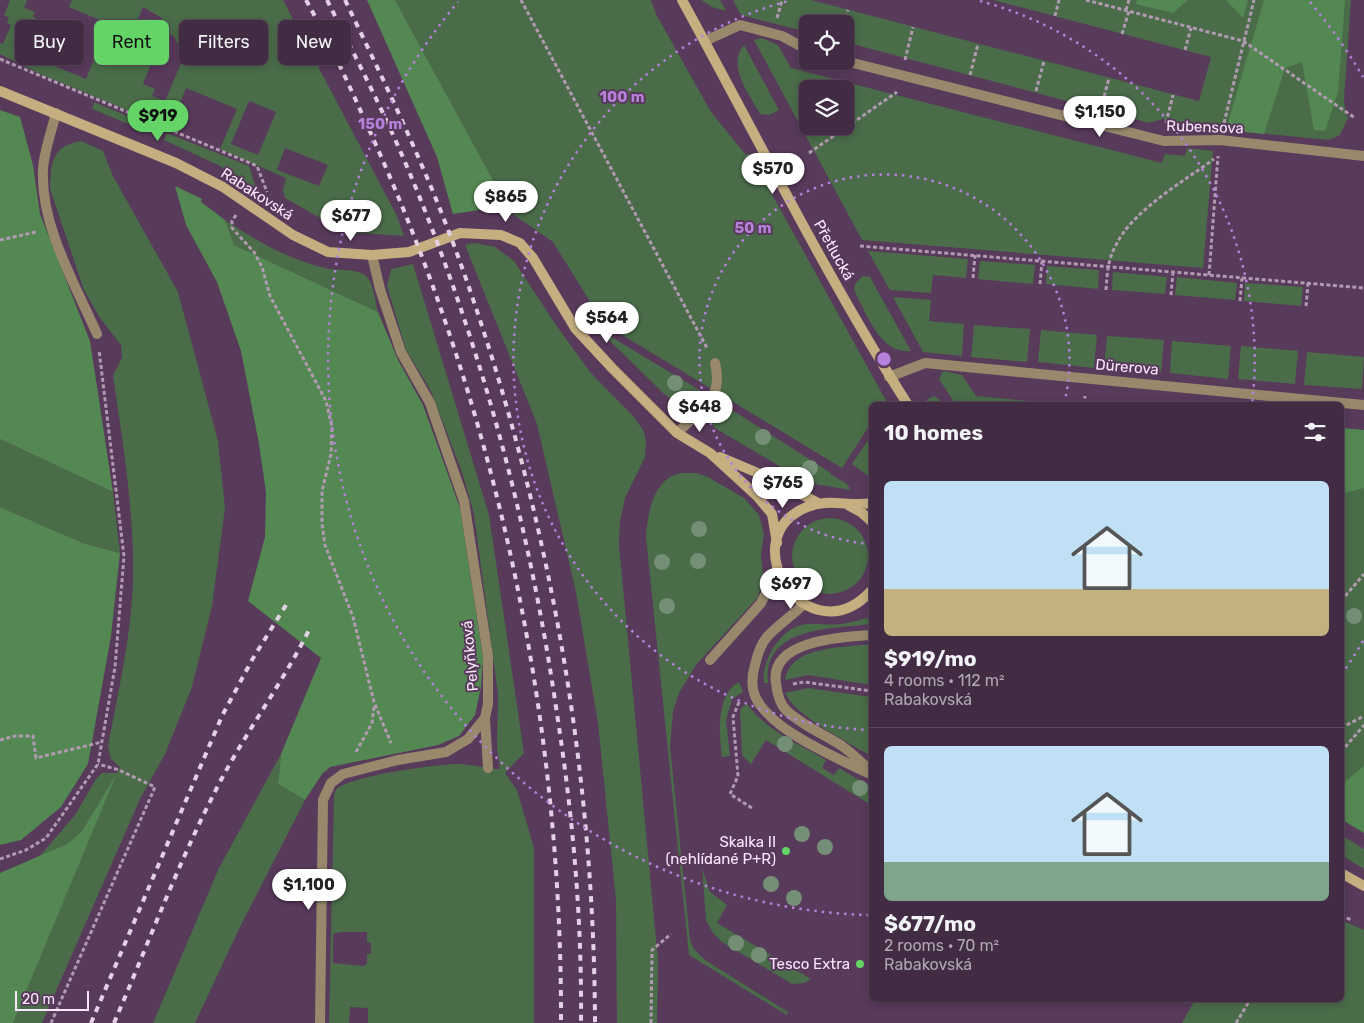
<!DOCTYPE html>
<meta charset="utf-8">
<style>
body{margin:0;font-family:Rubik,sans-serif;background:#4c384f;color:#f1f3f6;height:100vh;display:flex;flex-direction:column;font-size:19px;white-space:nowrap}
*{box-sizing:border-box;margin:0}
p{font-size:16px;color:#aea7b2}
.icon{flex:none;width:28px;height:28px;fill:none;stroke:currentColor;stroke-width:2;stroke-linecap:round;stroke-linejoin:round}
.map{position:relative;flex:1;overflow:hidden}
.drawer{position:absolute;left:869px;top:402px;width:475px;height:600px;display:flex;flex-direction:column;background:#422c44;border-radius:8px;box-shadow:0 2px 8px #0003,0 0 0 1px #5a485d}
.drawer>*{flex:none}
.banner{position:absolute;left:15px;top:20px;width:475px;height:45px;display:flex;gap:10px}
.fabs{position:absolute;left:799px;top:15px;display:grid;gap:10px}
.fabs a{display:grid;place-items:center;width:55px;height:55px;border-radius:8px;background:#422c44;box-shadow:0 2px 8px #0003,0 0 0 1px #5a485d;font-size:25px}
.scale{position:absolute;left:15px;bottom:12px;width:74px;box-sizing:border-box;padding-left:5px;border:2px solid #fbe8fc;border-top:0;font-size:14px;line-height:18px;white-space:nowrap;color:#fbe8fc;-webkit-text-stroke:4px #583a5b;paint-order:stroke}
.price{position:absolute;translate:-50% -42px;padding:0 11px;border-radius:18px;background:#fff;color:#222;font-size:16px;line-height:32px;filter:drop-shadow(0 1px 2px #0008)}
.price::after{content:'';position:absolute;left:50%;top:30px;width:15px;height:11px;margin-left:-8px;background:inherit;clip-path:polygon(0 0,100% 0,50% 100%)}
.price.current{background:#65d467;color:#111}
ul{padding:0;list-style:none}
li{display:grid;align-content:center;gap:10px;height:265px;padding:0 15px}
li+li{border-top:1px solid #5a485d}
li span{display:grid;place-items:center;height:155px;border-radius:8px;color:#555}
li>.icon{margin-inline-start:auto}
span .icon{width:90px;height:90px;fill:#fffc;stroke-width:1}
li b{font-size:21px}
h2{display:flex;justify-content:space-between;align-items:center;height:60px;padding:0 15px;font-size:21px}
.tag{padding:0 18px;border-radius:8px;background:#422c44;box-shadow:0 2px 8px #0003,0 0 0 1px #5a485d;font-size:18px;line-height:45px}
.tag.current{background:#65d467;color:#111}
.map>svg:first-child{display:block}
</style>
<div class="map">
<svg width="1364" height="1023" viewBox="0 0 1364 1023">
<rect width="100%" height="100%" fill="#583a5b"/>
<path fill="#4a6c49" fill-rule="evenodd" d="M10,0h17l-3,8 11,4 -2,5 7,3 -15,34 61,25 23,-55 -40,-17 3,-7h211l114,216 7,20 -59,-4 -60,-34 -2,-8 3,-12 -66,-29 17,-40 -51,-21 -16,40 -130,-54 -40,-20v-11l3,1 8,-19 -4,-2 2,-6 -5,-1zM143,7l19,11 -19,42 -19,-9zM169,34l5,2 3,7 11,4 -23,54 -13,-5 3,-7 -12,-5 19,-47zM249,101l27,11 -18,43 -27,-11zM285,148l43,17 -9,21 -42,-16z
M395,0h256l5,14 55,98 35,43 3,-2 139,251 -17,1v18l-29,45 -228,-138 -15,-14 -46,-74 -42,-29z
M701,0h19l6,11 -14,-4z
M733,0h78l388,101 12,-44 -218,-57h358l-7,99 2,17h3l-9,19 -11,5 -125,-12 -41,-9 -14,4 -304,-81v-18h-37l-1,8 -66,-17z
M762,38l16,7 13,23 371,95 3,-9 20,2 2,-8 26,3 -10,117 -341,-28 -108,-200zM808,89h37v37h-37z
M744,45l35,65 -10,5 -9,-1c-10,-19 -34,-48 -16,-69z
M94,102l57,24 -3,6 -56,-23z
M167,133l82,33 7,22 -38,-23 -54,-25z
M81,141l22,10 10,25 65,116 40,149 7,67 -13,98 -20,81 -27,67 -25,45 -98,224h-29l102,-246 -33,54 -15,13 -28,13 36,-42 21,-36 6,-6h15l3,-6 -9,-8 -3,-12c10,-55 24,-113 25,-170 1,-68 -10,-134 -20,-201l9,-19 -1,-12 -21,-27 -16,-28 -34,-101c1,-27 2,-43 31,-48z
M225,220c32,21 62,39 100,48 12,3 32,0 41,8 8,7 9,26 12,36l-144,-67z
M475,243l20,4 19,14 42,64 34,47 45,46 9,14 2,10 -1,15 -20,41 -5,23 -1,23 39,417 -1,62h-40l-1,-123 -18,-177 -22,-131 -39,-168 -72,-179z
M868,251l100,8 -2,19 -33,-3 -2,18 -41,-3z
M980,261l55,4 -2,19 -55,-5z
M413,264l76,251 35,238 -19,20 12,17 17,58v175h-166v-15l-18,-1 -1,16h-20l5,-228 2,-6c19,-14 96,-24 121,-25 15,0 29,5 43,5l-3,-22 1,-53 -24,-180 -12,-42 -32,-83 -24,-39 -19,-64 4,-17zM341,932h26v10l4,1v11h-4v10l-3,2 -31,-3v-29z
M1047,266l52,4 -1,19 -52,-5z
M1113,272l54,5 -2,17 -53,-4z
M863,276l7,1 41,74c-31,4 -45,-39 -57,-61l1,-6z
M1177,277l60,6 -2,17 -60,-5z
M1245,283l58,4 -2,19 -57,-5z
M893,297l38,3 -2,21 35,3 -2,32 -39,-4z
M974,325l56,4 -3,33 -56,-5z
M598,329l108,65v1l-11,9 -13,3 -19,-14z
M1041,330l56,5 -3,33 -56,-6z
M1107,336l57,4 -3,32 -57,-4z
M1172,341l59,5 -3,33 -58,-6z
M1241,346l57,5 -3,33 -57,-5z
M1307,352l57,5 -2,32 -58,-4z
M943,371l19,4 14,21 97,9h-117l-17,-26z
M934,396l5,3 4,6h-15l-2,-5z
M721,403l110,70 -1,1 16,9 5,7 -43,-7 -93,-55 -3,-4 -1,-6z
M1341,428l23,2v403l-23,-14z
M871,436v42l-19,-14z
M0,439l113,53 7,61 -37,-10 -83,-36z
M681,473h15l12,4 36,21 15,17 5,19 -3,19 2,24 -5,20 -62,68 -17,28 -6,18 -3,36 20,193 4,9 11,11 83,52 -1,3 -98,-60 -43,-418c2,-25 7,-58 35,-64z
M792 556a38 38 0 1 1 76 0a38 38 0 1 1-76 0Z
M871,617v7c-38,5 -109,2 -103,59h-4c-3,-20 14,-50 34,-57 14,-5 28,0 43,-2 10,-1 20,-5 30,-7z
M871,644v41l-63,-10 -23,5c6,-35 58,-32 86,-36z
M739,682l4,10 -11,7 -6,21 4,36 -8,1c-3,-22 -6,-63 17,-75z
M808,688l63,9v59c-23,-14 -76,-40 -86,-63z
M747,704c19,26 52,40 79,56l-4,8 12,7 5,-7 32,19v18l-105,-65 -15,24 -9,-9 -2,-46z
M281,754l-3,30 27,16 -65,127 -45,96h-42l66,-155z
M1341,835l23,14v20l-23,-14z
M702,868l8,24 17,13 -10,18 94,56 -7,4 -12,1 -70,-42 -9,-9 -7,-13z
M1341,920l23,10v93h-182l13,-23h146z"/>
<path fill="#548853" d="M367,0h28l116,213 -19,-5 -39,6 -16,-57z
M1137,0h51l-15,13 -37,-9z
M1226,0h22l-5,18z
M1264,0h81l-7,92 -13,39 -11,-1 -12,-68 -17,6 -21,66 -38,-4z
M0,110l20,7 13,48 7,49 50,127 23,151 -113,-53z
M175,186l27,13 -1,3 24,18 9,25 144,67 20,48 25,45 37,103 23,150 -2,29 -6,28 -16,21 -21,9 -108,22 -8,7 -17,26 -27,-16 3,-30 40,-96 -73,-57 17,-64 1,-45 -7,-48 -18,-93 -24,-69 -31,-57z
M1341,428l23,2v58l-23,6z
M0,507l83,36 37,10 -9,83 -23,128 -27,43 -40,33 -21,5z
M1364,766v67l-23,-14v-34z
M117,773l-104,250h-13v-150l67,-29 15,-13z"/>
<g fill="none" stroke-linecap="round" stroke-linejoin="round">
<path stroke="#b29ab3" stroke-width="3" stroke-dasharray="4 2.5" stroke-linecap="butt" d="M521,0l186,348
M1086,0l157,41 112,77
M1126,10l3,-10
M1055,16l4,-16
M777,18l5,-18
M844,24l4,-14
M1122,34l7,-23
M1185,50l6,-22
M0,59l257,107 10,26
M905,60l8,-33
M970,75l8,-31
M1036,91l8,-30
M1101,109l8,-31
M1166,123l7,-28
M1224,123l30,-123
M809,153l88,-61
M236,215l-4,6v7l22,24 8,15 8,29 56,105 6,26 -1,27 -9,37v33l3,21 28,72 21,85 17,41
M0,240l36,-8
M860,246l504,42
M1209,275l9,-119
M973,278l2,-23
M1040,284l2,-23
M1106,290c1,-16 2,-31 10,-45 16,-34 68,-64 98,-86
M1171,295l2,-23
M1240,301l2,-23
M1306,306l2,-23
M1084,405l1,-9
M1341,601l23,-27
M793,684l11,-2 67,9
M739,702l-6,15 5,59 -8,18 22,14
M1341,728l23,-12
M0,740l15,-4h18l3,22 66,-16
M356,752l16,-29 2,-17
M1341,752l23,-27
M0,859l26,-9 20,-12 52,-74 17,-97 9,-111 -25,-206
M1341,915l10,5
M51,1023l104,-236 -36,-17 -21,-6
M651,1023l1,-73 19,-16
M1236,1023l14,-23"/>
<path stroke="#98896d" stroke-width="10" d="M56,113c-4,17 -12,38 -13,56 -3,56 32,115 54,165
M677,433c24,-24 47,-33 38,-70
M804,604c-11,11 -26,21 -37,33 -6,7 -10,19 -12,28 -3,10 -4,21 0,31 15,34 80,61 113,77
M871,635c-28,2 -102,5 -95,48 1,9 3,21 11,28 16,15 37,23 55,35 10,7 20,17 29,25
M710,660l51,-57 16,-32
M485,718l3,50"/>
<path stroke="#98896d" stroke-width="10" d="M705,41l35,-16 42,11 26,14
M845,61l319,80 56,-1 144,16
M889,377l36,-14 439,42
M320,1023l3,-223 8,-17 12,-9 55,-14 48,-8 22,-13 17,-21 3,-14v-48l-24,-155 -34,-98 -29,-51 -21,-63 -8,-34"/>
<path stroke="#c5ae80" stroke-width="10" d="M682,0c75,136 143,275 226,405
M0,91l176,72 47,24 70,48 35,17 44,3 37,-3 51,-19 41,2 19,8 13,15 42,70 37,40 65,65 33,20 47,43 15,18 5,29
M720,457l52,22 46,24
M871,503c-21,4 -42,-5 -64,4 -77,31 1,152 64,84
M848,505l13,7 10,9
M1341,873l23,13"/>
<path stroke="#e5d1e6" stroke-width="4" stroke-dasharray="6 6" stroke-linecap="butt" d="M306,0c26,46 48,96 70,145 122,274 186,577 185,878
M327,0c28,56 57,112 81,169 73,174 122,358 149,545 16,103 25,205 24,309
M345,0c41,85 82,170 114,259 88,245 135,503 136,764
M91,1023l131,-307 30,-56 34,-55
M114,1023c35,-81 66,-165 107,-243 27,-51 62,-98 88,-150"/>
</g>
<g fill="#748f75">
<circle cx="675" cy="383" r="8"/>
<circle cx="721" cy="410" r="8"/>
<circle cx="763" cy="437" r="8"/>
<circle cx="810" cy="468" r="8"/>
<circle cx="699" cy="529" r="8"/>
<circle cx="698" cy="561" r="8"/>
<circle cx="662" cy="562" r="8"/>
<circle cx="667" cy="606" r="8"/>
<circle cx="1354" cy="616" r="8"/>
<circle cx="785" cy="744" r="8"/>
<circle cx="860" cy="788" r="8"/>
<circle cx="802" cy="834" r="8"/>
<circle cx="825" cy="847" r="8"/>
<circle cx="771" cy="884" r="8"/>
<circle cx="794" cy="898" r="8"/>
<circle cx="736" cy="943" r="8"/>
<circle cx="759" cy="955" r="8"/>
</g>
<g fill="none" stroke="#b581da" stroke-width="2.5" stroke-dasharray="2.5 5">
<path d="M871 544A185 185 0 1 1 1064 404"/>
<path d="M871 730A371 371 0 0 1 788 1M980 1A371 371 0 0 1 1252 404"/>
<path d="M1363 641A556 556 0 0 1 1342 674M869 915A556 556 0 0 1 458 2M1310 2A556 556 0 0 1 1363 77"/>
</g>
<g fill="#65d467" stroke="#583a5b" stroke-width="2">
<circle cx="786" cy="851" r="5"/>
<circle cx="860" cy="964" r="5"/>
</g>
<g text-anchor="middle" stroke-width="4" stroke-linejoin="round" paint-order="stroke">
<g font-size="15" fill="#fbe8fc" stroke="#583a5b">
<text transform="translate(1205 127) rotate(2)" y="5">Rubensova</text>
<text transform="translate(257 194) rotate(33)" y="5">Rabakovská</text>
<text transform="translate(834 250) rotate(61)" y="5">Přetlucká</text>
<text transform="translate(1127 367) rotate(5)" y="5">Dürerova</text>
<text transform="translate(470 656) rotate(-95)" y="5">Pelyňková</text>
</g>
<g font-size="15" fill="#fbe8fc" stroke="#583a5b" text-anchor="end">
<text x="776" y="847">Skalka II<tspan x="776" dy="17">(nehlídané P+R)</tspan></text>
<text x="850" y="969">Tesco Extra</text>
</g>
</g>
<circle cx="884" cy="359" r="8" fill="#b581da" stroke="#583a5b" stroke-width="2.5"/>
<g font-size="15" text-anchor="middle" font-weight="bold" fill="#b581da" stroke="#583a5b" stroke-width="4" stroke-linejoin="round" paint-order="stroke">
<text x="622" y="102">100 m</text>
<text x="380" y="129">150 m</text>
<text x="753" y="233">50 m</text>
</g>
</svg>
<div class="fabs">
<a><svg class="icon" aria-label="locate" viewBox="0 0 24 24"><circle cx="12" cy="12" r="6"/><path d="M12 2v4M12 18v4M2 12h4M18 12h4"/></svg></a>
<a><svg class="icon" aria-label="layers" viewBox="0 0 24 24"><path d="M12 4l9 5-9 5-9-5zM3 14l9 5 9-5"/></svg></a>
</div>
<div class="scale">20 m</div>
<b class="price" style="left:1100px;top:138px">$1,150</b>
<b class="price current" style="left:158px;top:142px">$919</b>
<b class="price" style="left:773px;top:195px">$570</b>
<b class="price" style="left:506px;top:223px">$865</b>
<b class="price" style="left:351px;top:242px">$677</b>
<b class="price" style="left:607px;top:344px">$564</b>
<b class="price" style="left:700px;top:433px">$648</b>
<b class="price" style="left:783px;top:509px">$765</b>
<b class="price" style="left:791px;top:610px">$697</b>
<b class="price" style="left:309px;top:911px">$1,100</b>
<div class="banner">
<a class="tag">Buy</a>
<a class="tag current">Rent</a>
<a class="tag">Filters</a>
<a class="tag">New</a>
</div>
<section class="drawer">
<h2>10 homes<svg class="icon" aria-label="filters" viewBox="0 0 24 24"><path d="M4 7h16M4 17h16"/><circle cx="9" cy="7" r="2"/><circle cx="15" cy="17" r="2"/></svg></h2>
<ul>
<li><span style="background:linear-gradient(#bfe0f5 70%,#c2b280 0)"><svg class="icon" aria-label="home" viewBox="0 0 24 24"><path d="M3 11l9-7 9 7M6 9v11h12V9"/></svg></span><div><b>$919/mo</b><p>4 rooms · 112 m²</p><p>Rabakovská</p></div></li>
<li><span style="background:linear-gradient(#bfe0f5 75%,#7fa58c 0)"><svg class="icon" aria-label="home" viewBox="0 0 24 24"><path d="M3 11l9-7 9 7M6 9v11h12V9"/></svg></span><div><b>$677/mo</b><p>2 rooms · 70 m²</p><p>Rabakovská</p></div></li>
</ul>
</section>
</div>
